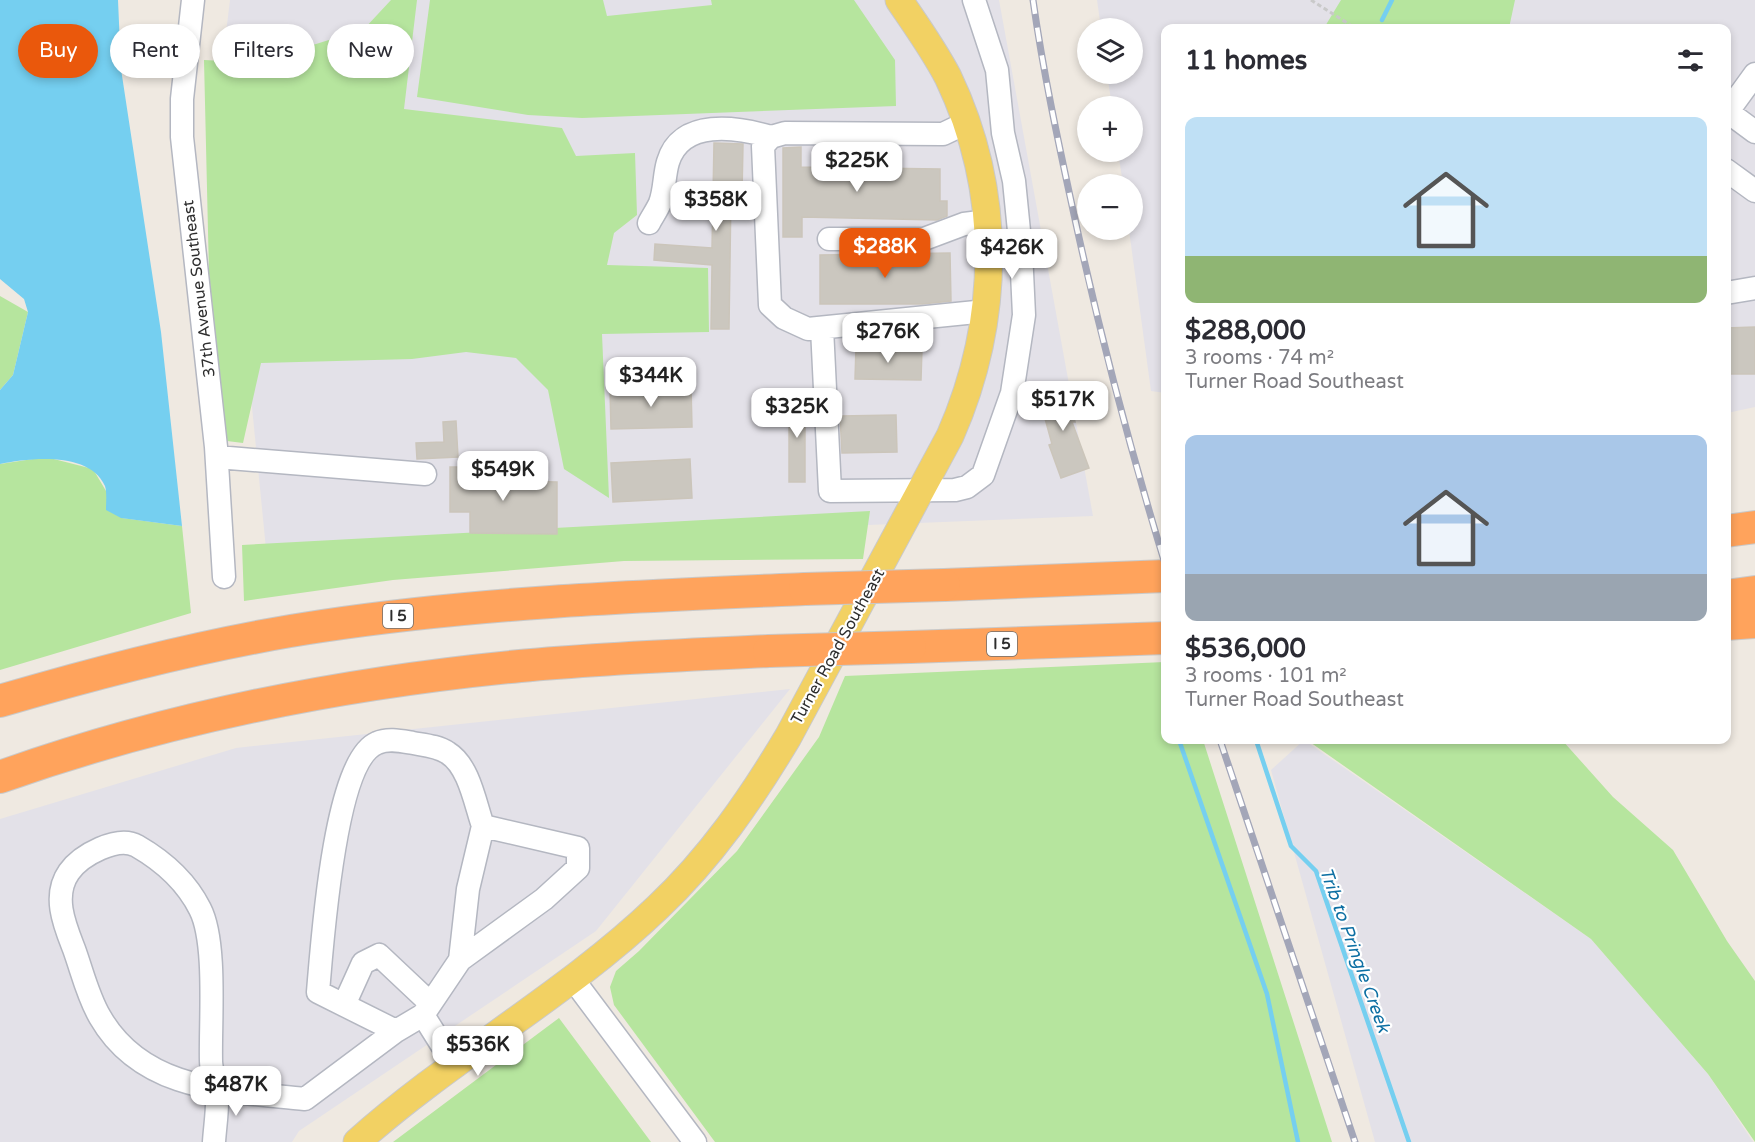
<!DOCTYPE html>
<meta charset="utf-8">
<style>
body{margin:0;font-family:"Varela Round",sans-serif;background:#f2f2f3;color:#2b2b33;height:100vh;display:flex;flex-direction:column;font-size:22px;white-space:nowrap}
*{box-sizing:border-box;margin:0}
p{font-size:20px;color:#7c7c81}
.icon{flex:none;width:33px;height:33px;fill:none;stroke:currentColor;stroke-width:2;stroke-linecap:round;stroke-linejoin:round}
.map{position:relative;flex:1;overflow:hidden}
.sheet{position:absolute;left:1161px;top:24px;width:570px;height:720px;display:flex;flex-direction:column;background:#fff;border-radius:12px;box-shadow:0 3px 9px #0003}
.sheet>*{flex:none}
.top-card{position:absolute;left:18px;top:24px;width:570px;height:54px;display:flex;gap:12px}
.tools{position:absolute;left:1077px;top:18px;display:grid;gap:12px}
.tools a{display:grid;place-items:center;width:66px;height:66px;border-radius:50%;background:#fff;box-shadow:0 3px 9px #0003;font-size:30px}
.price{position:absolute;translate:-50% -51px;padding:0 14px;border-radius:12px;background:#fff;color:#222;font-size:20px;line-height:39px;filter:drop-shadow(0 2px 3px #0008)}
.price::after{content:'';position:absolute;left:50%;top:36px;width:18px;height:14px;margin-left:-9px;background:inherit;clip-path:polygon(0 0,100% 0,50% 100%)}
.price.active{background:#ea580c;color:#fff}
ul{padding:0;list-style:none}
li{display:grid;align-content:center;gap:12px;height:318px;padding:0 24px}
li span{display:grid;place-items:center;height:186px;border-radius:12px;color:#555}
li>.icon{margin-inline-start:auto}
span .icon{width:108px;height:108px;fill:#fffc;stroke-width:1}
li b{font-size:26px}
h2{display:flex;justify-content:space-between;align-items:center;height:72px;padding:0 24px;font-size:26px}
.chip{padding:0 21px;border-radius:27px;background:#fff;box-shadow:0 3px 9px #0003;font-size:21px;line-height:54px}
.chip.active{background:#ea580c;color:#fff}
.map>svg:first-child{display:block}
</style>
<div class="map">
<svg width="1755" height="1142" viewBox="0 0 1755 1142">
<rect width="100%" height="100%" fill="#efe9e1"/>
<path fill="#e3e1e8" d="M230,0h769l94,516 -827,33 -46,-467z
M1097,0h658v407l-28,6 -1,-385h-560l-1,365 -14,-2 -22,-161h3v-46h-9l-5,-32h14v-46h-20l-5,-32h25v-46h-31z
M790,689l-194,242 -297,200 -7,11h-292v-323l236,-71z
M1304,740l287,199 117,135 45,68h-378l-104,-372z"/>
<path fill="#b6e59e" d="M391,0h26l-13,109 158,19 14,28 59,-3 2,62 -23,18 -7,32 101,3 1,64 -107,2 7,164 -45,-29 -16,-79 -32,-32 -50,-6 -54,7 -151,4 -18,80 -16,-2 -18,-167 -5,-214 40,2 40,-8 80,-25z
M430,0h173l4,16 105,-11 -1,-5h143l41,60 1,46 -314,12 -54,-3 -111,-18z
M1341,0h174l-6,28h-185z
M0,296l28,16 -15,63 -13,15z
M46,457l47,12 29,49 60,8 9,87 -191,57v-206z
M870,511l-7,48 -239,2 -231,19 -149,21 -2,-56z
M1165,662l1,78h37l129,402h-617l-101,-137 -4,-18 6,-16 23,-20 98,-100 82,-114 26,-61z
M1307,740h255l51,57 60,53 54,91 28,40v161l-47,-68 -117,-135z
M559,1018l92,124h-258z"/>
<path fill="#75cff0" d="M0,0h118l3,69 40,263 21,194 -61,-8 -15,-8c0,-7 1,-18 -1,-24 -16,-35 -75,-28 -105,-22v-74l13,-15 15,-63 -4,-13 -24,-20z"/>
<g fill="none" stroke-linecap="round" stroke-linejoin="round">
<path stroke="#75cff0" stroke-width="4.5" d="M1382,20l10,-20
M1179,740l88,254 31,148
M1256,740l35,106 25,25 93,271"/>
</g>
<path fill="#cbc7bf" stroke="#cbc5ba" stroke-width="1.5" d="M714,143l29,1 -1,49h-11l-2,136h-18l1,-64 -58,-5 1,-16 57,4z
M801,147v20l139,2v32h7v15l-10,4 -135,-3v20h-19v-89z
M950,253l1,48 -29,3h-102v-49z
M1755,327v47h-29v-46z
M856,347l66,1 -1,32 -66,-1z
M1066,386l9,36h-3l17,46 -28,10 -12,-33 3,-1 -14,-51z
M691,387l1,40 -81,2 -1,-40z
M789,395h16v87h-16z
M896,415l1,37 -55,1 -2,-37z
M456,421l2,36 -41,2 -1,-16 28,-1 -1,-20z
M690,459l2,39 -79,4 -2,-39z
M450,467h53v14l54,1v52l-87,-1v-21h-20z"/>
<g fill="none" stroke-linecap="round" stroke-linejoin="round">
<g stroke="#b4b7c1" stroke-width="25">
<path id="minor" d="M193,0l-11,99v38l34,310 8,130
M1728,112l27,20
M1726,114l29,-40
M966,123l-23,11 -158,-1 -14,4 -8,9 7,159 14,13 24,11 178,-18
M1726,170l29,21
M649,223c3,-6 8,-13 11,-20 5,-13 4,-28 8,-41 13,-44 69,-35 103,-25
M829,239h95l40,-15 24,-3
M1726,293l29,-5
M822,328l8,163 125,-1 12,-3 16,-12 29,-82 12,-78 -3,-64 -7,-70 -11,-48 -6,-63 -23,-70
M217,457l208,17
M572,978l123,164
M344,1005l19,-42 16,-8 51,48
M423,1015l37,-55 84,-61 34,-31v-20l-95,-22 -15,63 -8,71
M455,1066l-32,-51 -27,16 -78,-39c4,-46 16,-231 59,-249 11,-5 24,-2 36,0 11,2 25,3 35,10 21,13 27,50 35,73
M214,1142c1,-16 4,-33 3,-50 0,-10 -6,-20 -6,-31 -1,-39 6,-119 -11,-152 -14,-28 -37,-48 -63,-63 -19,-11 -56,9 -68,26 -17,24 -4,54 5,77 8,22 14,48 26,68 43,75 130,74 205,82l91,-68"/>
</g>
<g stroke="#c9c9c9" stroke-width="29">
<path id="major" d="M357,1142c95,-85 209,-147 301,-235 53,-50 93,-108 130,-170l162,-301c51,-116 53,-244 -2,-359 -14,-27 -32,-52 -49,-77"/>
</g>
<g stroke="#c9c9c9" stroke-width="34">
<path id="highway" d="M1726,531l29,-4
M944,585l222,-9
M1726,596l29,-4
M1726,624l29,-2
M910,647l256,-9
M0,701c105,-31 213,-59 322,-75 160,-24 321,-30 483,-37
M0,777c166,-59 344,-94 520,-111 83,-8 166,-11 249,-15"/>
</g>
<path stroke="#c9c9c9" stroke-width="3" stroke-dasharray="4.5 3" stroke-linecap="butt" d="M1311,0l44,28"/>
<use href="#minor" stroke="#fff" stroke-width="22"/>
<use href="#major" stroke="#f2d163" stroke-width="27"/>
<use href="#highway" stroke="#ffa35c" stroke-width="32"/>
<g stroke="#a3a6b8" stroke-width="7">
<path id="rail" d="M1033,0c10,71 25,141 40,210 26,121 57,239 93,357
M1220,740l135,402"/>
</g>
<use href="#rail" stroke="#fff" stroke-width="4.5" stroke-dasharray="14" stroke-linecap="butt"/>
<g stroke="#c9c9c9" stroke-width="34" stroke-linecap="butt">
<path id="highway-bridge" d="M805,589l139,-4
M769,651l141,-4"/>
</g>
<use href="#highway-bridge" stroke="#ffa35c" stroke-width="32"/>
</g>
<g text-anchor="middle" stroke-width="4.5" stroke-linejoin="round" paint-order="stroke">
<g fill="#fff" stroke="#6d6d6d" stroke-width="1.5">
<rect x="383" y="604" width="30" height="24" rx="4.5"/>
<rect x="987" y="632" width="30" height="24" rx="4.5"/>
</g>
<g font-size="15" font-weight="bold" fill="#2e2e2e">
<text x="398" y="621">I 5</text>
<text x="1002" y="649">I 5</text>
</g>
<g font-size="16" fill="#2e2e2e" stroke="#fff">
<text transform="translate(198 289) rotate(-97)" y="6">37th Avenue Southeast</text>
<text transform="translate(837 646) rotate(-61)" y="6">Turner Road Southeast</text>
</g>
<g font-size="18" font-style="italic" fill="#0d6fa3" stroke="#fff">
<text transform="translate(1355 950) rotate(70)" y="6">Trib to Pringle Creek</text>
</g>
</g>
</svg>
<div class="tools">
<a><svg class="icon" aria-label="layers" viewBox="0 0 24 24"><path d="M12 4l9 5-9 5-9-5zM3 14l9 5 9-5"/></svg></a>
<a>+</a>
<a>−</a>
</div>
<b class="price" style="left:857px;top:193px">$225K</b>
<b class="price" style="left:716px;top:232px">$358K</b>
<b class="price active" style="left:885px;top:279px">$288K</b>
<b class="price" style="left:1012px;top:280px">$426K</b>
<b class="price" style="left:888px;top:364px">$276K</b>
<b class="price" style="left:651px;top:408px">$344K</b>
<b class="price" style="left:1063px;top:432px">$517K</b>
<b class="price" style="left:797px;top:439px">$325K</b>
<b class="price" style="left:503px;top:502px">$549K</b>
<b class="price" style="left:478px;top:1077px">$536K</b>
<b class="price" style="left:236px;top:1117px">$487K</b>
<div class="top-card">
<a class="chip active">Buy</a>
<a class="chip">Rent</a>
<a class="chip">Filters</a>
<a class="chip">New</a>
</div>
<section class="sheet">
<h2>11 homes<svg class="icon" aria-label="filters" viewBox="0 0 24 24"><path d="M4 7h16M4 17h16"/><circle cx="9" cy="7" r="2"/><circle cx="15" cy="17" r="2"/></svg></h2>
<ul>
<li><span style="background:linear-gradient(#bfe0f5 75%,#8fb573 0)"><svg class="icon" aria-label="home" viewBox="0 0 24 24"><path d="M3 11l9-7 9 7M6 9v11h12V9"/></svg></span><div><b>$288,000</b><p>3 rooms · 74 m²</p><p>Turner Road Southeast</p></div></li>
<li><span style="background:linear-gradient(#a9c7e8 75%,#9aa5b1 0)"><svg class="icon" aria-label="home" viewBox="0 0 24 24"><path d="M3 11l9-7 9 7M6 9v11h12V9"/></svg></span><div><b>$536,000</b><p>3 rooms · 101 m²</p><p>Turner Road Southeast</p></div></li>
</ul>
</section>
</div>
